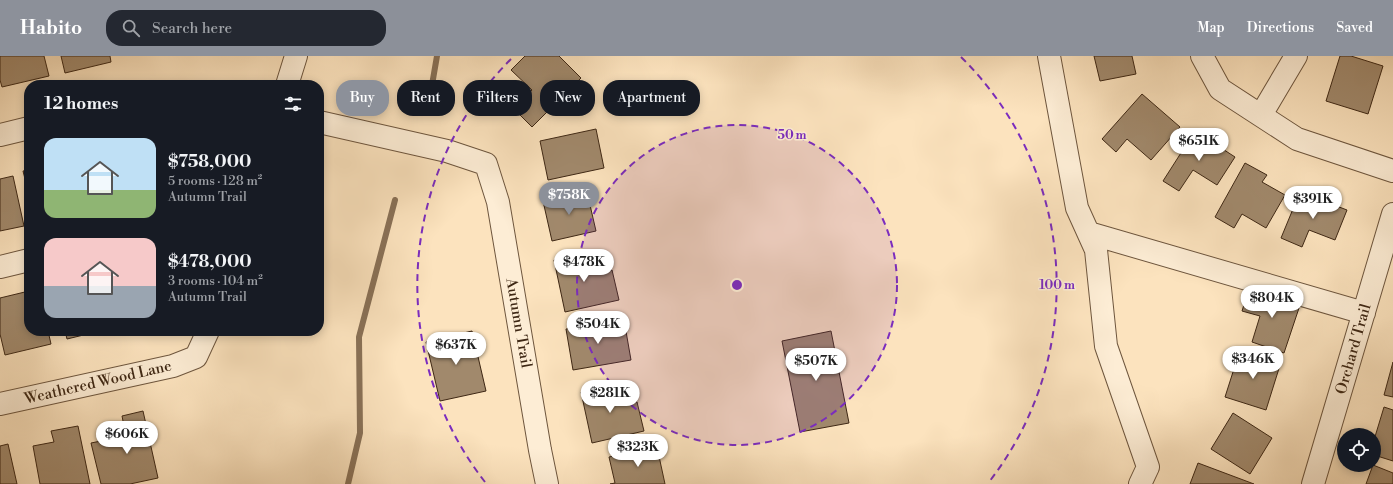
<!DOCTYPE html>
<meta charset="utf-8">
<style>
body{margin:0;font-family:"Libre Bodoni",serif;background:#242831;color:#f1f3f6;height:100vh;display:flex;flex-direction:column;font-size:15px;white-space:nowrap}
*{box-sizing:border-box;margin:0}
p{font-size:13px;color:#9ea1a6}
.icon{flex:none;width:22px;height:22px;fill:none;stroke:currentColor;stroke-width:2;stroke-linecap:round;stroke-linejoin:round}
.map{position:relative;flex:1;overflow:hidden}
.sheet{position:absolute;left:24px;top:24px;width:300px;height:256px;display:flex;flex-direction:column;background:#171b24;border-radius:16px;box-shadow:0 2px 10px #0003}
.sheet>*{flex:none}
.top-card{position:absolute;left:336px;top:24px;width:380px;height:36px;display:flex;gap:8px}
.fabs{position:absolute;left:1337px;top:372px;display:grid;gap:8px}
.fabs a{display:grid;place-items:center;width:44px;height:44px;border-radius:50%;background:#171b24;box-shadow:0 2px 10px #0003;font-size:20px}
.price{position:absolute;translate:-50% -34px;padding:0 9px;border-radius:14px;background:#fff;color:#222;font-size:13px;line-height:26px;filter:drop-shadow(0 1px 2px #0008)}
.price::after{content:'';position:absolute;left:50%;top:24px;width:12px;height:9px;margin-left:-6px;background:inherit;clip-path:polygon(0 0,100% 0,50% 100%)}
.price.current{background:#8c9099;color:#fff}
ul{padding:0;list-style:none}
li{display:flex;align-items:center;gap:12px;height:100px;padding:0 20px}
li span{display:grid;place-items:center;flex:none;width:112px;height:80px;border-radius:12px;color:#555}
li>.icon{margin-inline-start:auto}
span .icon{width:48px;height:48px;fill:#fffc;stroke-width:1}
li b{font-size:17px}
h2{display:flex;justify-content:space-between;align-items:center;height:48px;padding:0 20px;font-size:17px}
.pill{padding:0 14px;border-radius:16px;background:#171b24;box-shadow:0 2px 10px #0003;font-size:14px;line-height:36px}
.pill.current{background:#8c9099;color:#fff}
header{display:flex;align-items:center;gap:24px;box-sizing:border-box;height:56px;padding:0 20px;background:#8c9099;color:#fff}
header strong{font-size:19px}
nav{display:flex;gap:22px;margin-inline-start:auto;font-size:14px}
.search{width:280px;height:36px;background:#242831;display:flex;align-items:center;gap:10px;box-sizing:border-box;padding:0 14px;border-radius:16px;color:#9ea1a6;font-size:15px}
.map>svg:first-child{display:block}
</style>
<header>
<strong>Habito</strong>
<div class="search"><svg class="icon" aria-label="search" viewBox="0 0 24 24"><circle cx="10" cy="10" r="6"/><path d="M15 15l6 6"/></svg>Search here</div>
<nav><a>Map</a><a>Directions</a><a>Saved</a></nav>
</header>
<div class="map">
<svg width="1393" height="428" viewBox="0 0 1393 428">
<rect width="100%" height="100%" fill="#fce3be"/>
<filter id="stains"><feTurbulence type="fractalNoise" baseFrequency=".005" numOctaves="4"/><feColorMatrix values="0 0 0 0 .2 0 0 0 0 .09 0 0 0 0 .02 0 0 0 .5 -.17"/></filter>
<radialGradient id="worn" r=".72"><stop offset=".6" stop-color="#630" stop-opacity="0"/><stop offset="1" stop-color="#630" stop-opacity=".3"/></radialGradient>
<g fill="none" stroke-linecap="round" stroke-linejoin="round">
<path stroke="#897157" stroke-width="6" d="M432,29l5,-29
M348,428l12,-51 -1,-96 36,-137"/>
</g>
<path fill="#a1896c" stroke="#3e2714" d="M0,0h44l5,20 -47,11 -2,-7z
M61,0h49l1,6 -46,11z
M525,0h34l22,22 -49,49 -18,-18 18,-19 -21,-20z
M1094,0h38l4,18 -36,7z
M1340,0h11l32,10 -15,48 -42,-13z
M1142,38l38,33 -29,33 -24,-21 -11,13 -14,-13z
M596,73l8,39 -56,12 -8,-39z
M1195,75l40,26 -18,28 -24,-15 -14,21 -16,-10z
M1245,107l22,12 -5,7 23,13 -19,33 -24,-14 -8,14 -19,-11z
M29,114v25l-6,-24z
M13,120l11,50 -24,5v-52z
M587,136l9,39 -44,10 -9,-40z
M1300,136l47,18 -12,30 -26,-10 -7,17 -21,-9z
M593,196l4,22 15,-4 7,30 -54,12 -11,-52z
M1249,233l51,16 -16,48 -32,-11 8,-26 -18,-5z
M29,235v40h19l3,13 -46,11 -5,-21v-36z
M624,264l7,40 -58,10 -7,-41z
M65,275h35l-33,8z
M472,275l14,60 -46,10 -14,-59z
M831,275l18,92 -49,9 -18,-91z
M1240,294l41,12 -15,48 -41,-13z
M1393,306v35l-9,-2z
M617,328l5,21 15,-3 7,29 -52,12 -11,-51z
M1384,351l9,3v51l-19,-6v-15z
M143,355l15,67 -28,6h-29l-10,-41 35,-7 -4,-20z
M1233,357l39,25 -22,36 -39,-25z
M78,370l12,58h-50l-7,-38 21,-4 -3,-11z
M8,388l9,40h-17v-38z
M657,391l8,37h-55l5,-1 -6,-26z
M1198,407l56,21h-64z
M1373,409l20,8v11h-27z"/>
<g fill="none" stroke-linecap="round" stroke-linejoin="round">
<g stroke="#6e563e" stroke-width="24">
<path id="minor" d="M1049,0l28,152 19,42 10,96 42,121 -8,17
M1202,0l18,33 77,50 96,32
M287,29l9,-29
M1261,59l35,-59
M319,66l128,29 39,13 12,38 42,248 7,34
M0,79l29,-7
M1089,177l275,80
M0,211l29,-7
M0,348l173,-38 23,-9 12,-26
M1313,428l80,-270"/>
</g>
<use href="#minor" stroke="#fdedd5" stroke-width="22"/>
</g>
<circle cx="737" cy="229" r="160" fill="#7b2cbf" fill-opacity=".12"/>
<g fill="none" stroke="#7b2cbf" stroke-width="2" stroke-dasharray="7 5">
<circle cx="737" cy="229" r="160"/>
<path d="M485 426A320 320 0 0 1 513 1M961 1A320 320 0 0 1 989 426"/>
</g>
<g text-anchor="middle" stroke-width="3" stroke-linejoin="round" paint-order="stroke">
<g font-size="15" fill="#3e2714" stroke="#fdedd5">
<text transform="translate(519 267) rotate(80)" y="5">Autumn Trail</text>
<text transform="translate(1353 293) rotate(-74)" y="5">Orchard Trail</text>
<text transform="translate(98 326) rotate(-13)" y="5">Weathered Wood Lane</text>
</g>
</g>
<circle cx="737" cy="229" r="6" fill="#7b2cbf" stroke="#fdedd5" stroke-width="2"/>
<g font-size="12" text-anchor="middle" font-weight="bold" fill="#7b2cbf" stroke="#fdedd5" stroke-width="3" stroke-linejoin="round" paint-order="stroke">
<text x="792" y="83">50 m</text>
<text x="1057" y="233">100 m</text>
</g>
<rect width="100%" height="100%" filter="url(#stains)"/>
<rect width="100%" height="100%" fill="url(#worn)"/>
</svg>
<div class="fabs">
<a><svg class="icon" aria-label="locate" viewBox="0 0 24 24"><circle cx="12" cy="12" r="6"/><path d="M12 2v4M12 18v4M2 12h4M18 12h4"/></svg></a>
</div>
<b class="price" style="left:1199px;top:106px">$651K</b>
<b class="price current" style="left:569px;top:160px">$758K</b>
<b class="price" style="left:1313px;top:164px">$391K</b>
<b class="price" style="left:584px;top:227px">$478K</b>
<b class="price" style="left:1272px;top:263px">$804K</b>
<b class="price" style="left:598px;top:289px">$504K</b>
<b class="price" style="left:456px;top:310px">$637K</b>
<b class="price" style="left:1253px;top:324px">$346K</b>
<b class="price" style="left:816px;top:326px">$507K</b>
<b class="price" style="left:610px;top:358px">$281K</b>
<b class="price" style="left:127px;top:399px">$606K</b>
<b class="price" style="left:638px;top:412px">$323K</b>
<div class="top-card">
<a class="pill current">Buy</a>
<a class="pill">Rent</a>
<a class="pill">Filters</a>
<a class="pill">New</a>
<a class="pill">Apartment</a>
</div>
<section class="sheet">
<h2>12 homes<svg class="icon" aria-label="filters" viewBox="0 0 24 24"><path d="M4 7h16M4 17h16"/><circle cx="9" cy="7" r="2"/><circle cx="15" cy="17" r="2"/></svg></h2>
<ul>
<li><span style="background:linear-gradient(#bfe0f5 65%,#8fb573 0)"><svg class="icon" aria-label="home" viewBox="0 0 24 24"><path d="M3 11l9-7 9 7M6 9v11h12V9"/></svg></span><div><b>$758,000</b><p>5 rooms · 128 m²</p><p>Autumn Trail</p></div></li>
<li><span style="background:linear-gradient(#f6c9c9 60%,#9aa5b1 0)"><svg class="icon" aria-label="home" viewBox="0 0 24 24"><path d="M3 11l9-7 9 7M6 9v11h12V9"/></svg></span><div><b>$478,000</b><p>3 rooms · 104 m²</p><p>Autumn Trail</p></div></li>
</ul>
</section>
</div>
